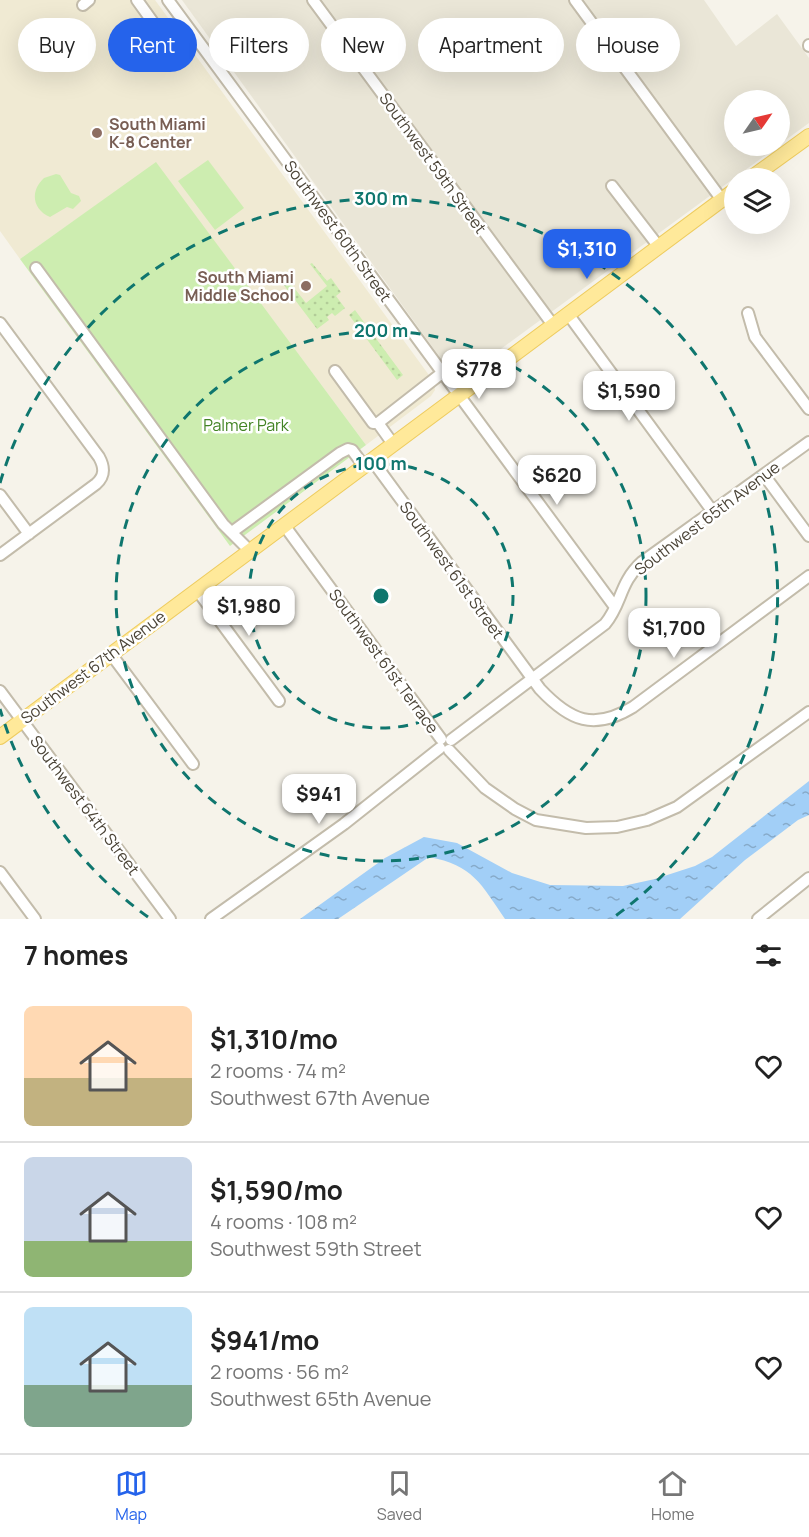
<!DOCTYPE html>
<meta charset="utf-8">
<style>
body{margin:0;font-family:Manrope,sans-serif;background:#f6f6f6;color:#222;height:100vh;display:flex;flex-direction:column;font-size:22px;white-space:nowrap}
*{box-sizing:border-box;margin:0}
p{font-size:20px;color:#767676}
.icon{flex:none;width:33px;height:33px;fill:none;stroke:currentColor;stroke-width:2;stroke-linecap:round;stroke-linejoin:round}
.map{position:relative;height:919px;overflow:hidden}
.sheet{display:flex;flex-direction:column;background:#fff;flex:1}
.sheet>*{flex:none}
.hud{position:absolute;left:18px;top:18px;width:774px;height:54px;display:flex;gap:12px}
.needle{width:39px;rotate:56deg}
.tools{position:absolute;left:724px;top:90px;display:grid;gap:12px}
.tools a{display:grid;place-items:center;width:66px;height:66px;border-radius:50%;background:#fff;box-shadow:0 6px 24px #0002;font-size:30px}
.price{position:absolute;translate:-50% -51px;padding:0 14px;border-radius:12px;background:#fff;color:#222;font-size:20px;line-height:39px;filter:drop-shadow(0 2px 3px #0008)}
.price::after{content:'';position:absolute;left:50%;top:36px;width:18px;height:14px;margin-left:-9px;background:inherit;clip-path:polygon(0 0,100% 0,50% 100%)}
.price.current{background:#2563eb;color:#fff}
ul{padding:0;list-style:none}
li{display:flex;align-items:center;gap:18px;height:150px;padding:0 24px}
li+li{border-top:2px solid #e0e0e0}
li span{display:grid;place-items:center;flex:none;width:168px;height:120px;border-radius:9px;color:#555}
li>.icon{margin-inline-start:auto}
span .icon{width:72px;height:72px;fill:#fffc;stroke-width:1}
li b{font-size:26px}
h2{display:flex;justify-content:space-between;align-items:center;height:72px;padding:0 24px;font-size:26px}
.chip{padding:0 21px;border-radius:27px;background:#fff;box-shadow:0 6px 24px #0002;font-size:21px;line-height:54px}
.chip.current{background:#2563eb;color:#fff}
.menu{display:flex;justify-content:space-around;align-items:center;height:84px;border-top:2px solid #e0e0e0;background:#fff;font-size:16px;color:#767676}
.menu a{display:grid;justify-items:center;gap:3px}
.menu .current{color:#2563eb}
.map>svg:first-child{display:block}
</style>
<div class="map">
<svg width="809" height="919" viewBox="0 0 809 919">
<defs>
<pattern id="grass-dots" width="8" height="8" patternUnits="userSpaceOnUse" patternTransform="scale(1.5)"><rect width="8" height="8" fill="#cdedb0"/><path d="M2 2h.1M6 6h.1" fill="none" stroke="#b2cc98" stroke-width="1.8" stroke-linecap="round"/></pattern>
<pattern id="water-ripples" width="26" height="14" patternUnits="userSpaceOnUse" patternTransform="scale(1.5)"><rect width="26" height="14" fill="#a2cff7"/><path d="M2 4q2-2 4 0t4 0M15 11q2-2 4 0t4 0" fill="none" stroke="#86aac9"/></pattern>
</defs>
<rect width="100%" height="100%" fill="#f6f3ea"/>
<path fill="#eae6d7" d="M182,0h522l32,46 41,-32 32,44v65l-29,21v-44h-45v46h43l-321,235z"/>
<path fill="#f0ead3" d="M0,0h155l279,382 1,8 -4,6 -65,49 -210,-282 -136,96 -20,-28z"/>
<path fill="url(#grass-dots)" d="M312,263l15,18 4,-3 10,14 -5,4 9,12 -10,8 -3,-3 -5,4 2,3 -12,9 -34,-45 5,-4 18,23 21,-17 -17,-22z
M355,310l48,65 -6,5 -48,-65z"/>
<path fill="#cdedb0" d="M208,160l36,48 -29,22 -37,-49z
M156,162l210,283 -136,101 -210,-287z
M56,174l4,1 11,18 8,3 2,5 -8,8 -6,-2 -17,10c-18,-8 -20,-26 -6,-39z"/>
<path fill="url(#water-ripples)" d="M809,781v34l-11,5 -53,40 -65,59h-175c-24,-35 -32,-54 -76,-62l-91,62h-38l85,-61 39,-21 33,6 55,30 38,12 73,1 32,-7 40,-13 17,-9z"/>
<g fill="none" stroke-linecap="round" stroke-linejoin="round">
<g stroke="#c3bcab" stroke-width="14">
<path id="minor" d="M137,0l28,39
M168,0l447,607
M313,0l240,325
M575,0l147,200
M83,5l6,-5
M809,45v1
M612,186l47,61
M36,268l187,256 26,26
M748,313l7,24 54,72
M568,314l145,198
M0,323l99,134c6,11 6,19 -3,27l-96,71
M335,371l38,52h5l64,-50
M378,423l15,21
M372,460l168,229c30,32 54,42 93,18l176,-131
M764,475l45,61
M0,495l29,39
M284,525l157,214
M232,532l108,-79 8,-4 4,1 12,16
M197,590l82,111
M111,654l82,110
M0,691l170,228
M451,740l154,-116c17,-20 14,-41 37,-62l167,-120
M449,750l36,38 30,21 21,11 50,8 31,-1 30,-7 30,-13 132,-95
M0,872l35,47
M211,919l133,-95 96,-76
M758,919l51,-41"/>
</g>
<g stroke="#eecc60" stroke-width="16">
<path id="major" d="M751,178l58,-42
M0,737l735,-547"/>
</g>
<use href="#minor" stroke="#fff" stroke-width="10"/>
<use href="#major" stroke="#ffe99a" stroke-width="14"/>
</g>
<g fill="none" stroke="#0f766e" stroke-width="3" stroke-dasharray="10 8">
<circle cx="381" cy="596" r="132"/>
<circle cx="381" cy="596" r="265"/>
<path d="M148 917A397 397 0 0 1 0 709M0 483A397 397 0 1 1 614 917"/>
</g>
<g fill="#8d6e63" stroke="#fff" stroke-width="2">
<circle cx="97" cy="133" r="6"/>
<circle cx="306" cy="286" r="6"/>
</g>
<g text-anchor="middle" stroke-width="5" stroke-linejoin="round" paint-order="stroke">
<g font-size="16" font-weight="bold" fill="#785e54" stroke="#fff" text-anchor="start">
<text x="109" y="130">South Miami<tspan x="109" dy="18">K-8 Center</tspan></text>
<text x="294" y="283" text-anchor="end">South Miami<tspan x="294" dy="18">Middle School</tspan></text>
</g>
<g font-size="16" fill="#4b4437" stroke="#fff">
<text transform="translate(433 163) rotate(54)" y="6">Southwest 59th Street</text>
<text transform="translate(338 231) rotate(54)" y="6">Southwest 60th Street</text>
<text transform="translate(707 518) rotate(-37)" y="6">Southwest 65th Avenue</text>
<text transform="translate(452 570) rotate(54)" y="6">Southwest 61st Street</text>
<text transform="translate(384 661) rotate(54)" y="6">Southwest 61st Terrace</text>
<text transform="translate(93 667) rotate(-37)" y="6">Southwest 67th Avenue</text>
<text transform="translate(85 805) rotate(53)" y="6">Southwest 64th Street</text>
</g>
<g font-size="16" fill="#428324" stroke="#fff">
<text x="246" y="431">Palmer Park</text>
</g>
</g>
<circle cx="381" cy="596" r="9" fill="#0f766e" stroke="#fff" stroke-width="3"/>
<g font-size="18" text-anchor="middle" font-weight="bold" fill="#0f766e" stroke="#fff" stroke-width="5" stroke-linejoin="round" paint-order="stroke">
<text x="381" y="205">300 m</text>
<text x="381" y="337">200 m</text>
<text x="381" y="470">100 m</text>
</g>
</svg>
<div class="tools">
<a><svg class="needle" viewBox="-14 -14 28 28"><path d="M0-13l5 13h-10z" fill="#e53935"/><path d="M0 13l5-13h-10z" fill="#767676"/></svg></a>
<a><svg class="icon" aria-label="layers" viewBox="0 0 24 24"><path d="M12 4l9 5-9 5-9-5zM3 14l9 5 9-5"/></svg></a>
</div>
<b class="price current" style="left:587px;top:280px">$1,310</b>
<b class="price" style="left:479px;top:400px">$778</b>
<b class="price" style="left:629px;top:422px">$1,590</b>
<b class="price" style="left:557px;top:506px">$620</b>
<b class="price" style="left:249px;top:637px">$1,980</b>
<b class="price" style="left:674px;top:659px">$1,700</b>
<b class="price" style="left:319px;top:825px">$941</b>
<div class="hud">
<a class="chip">Buy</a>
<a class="chip current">Rent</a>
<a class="chip">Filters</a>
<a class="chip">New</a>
<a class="chip">Apartment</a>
<a class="chip">House</a>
</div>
</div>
<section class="sheet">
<h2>7 homes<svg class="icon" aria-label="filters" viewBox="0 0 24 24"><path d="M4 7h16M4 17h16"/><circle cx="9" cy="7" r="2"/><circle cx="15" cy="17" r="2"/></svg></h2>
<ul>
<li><span style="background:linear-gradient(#ffd9b3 60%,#c2b280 0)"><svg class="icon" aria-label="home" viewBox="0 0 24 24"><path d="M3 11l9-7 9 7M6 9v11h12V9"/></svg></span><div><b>$1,310/mo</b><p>2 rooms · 74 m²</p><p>Southwest 67th Avenue</p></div><svg class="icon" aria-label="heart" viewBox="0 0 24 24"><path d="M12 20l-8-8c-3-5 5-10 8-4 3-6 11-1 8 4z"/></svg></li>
<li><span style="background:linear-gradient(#c9d6e8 70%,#8fb573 0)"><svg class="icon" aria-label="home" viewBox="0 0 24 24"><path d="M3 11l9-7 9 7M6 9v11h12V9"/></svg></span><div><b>$1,590/mo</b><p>4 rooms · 108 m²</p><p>Southwest 59th Street</p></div><svg class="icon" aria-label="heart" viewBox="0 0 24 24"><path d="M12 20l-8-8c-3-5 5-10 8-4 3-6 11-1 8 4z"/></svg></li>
<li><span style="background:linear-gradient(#bfe0f5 65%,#7fa58c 0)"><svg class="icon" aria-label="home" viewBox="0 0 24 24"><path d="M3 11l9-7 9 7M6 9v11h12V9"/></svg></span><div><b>$941/mo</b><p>2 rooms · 56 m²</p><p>Southwest 65th Avenue</p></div><svg class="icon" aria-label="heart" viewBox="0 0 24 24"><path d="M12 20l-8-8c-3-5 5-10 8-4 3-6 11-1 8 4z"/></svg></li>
</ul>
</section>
<nav class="menu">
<a class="current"><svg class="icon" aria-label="map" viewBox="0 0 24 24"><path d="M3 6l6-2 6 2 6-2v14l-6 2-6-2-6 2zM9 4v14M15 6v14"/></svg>Map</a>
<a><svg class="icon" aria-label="saved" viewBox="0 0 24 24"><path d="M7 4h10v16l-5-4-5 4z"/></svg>Saved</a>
<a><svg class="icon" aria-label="home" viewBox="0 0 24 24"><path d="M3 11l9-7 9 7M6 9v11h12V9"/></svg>Home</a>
</nav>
